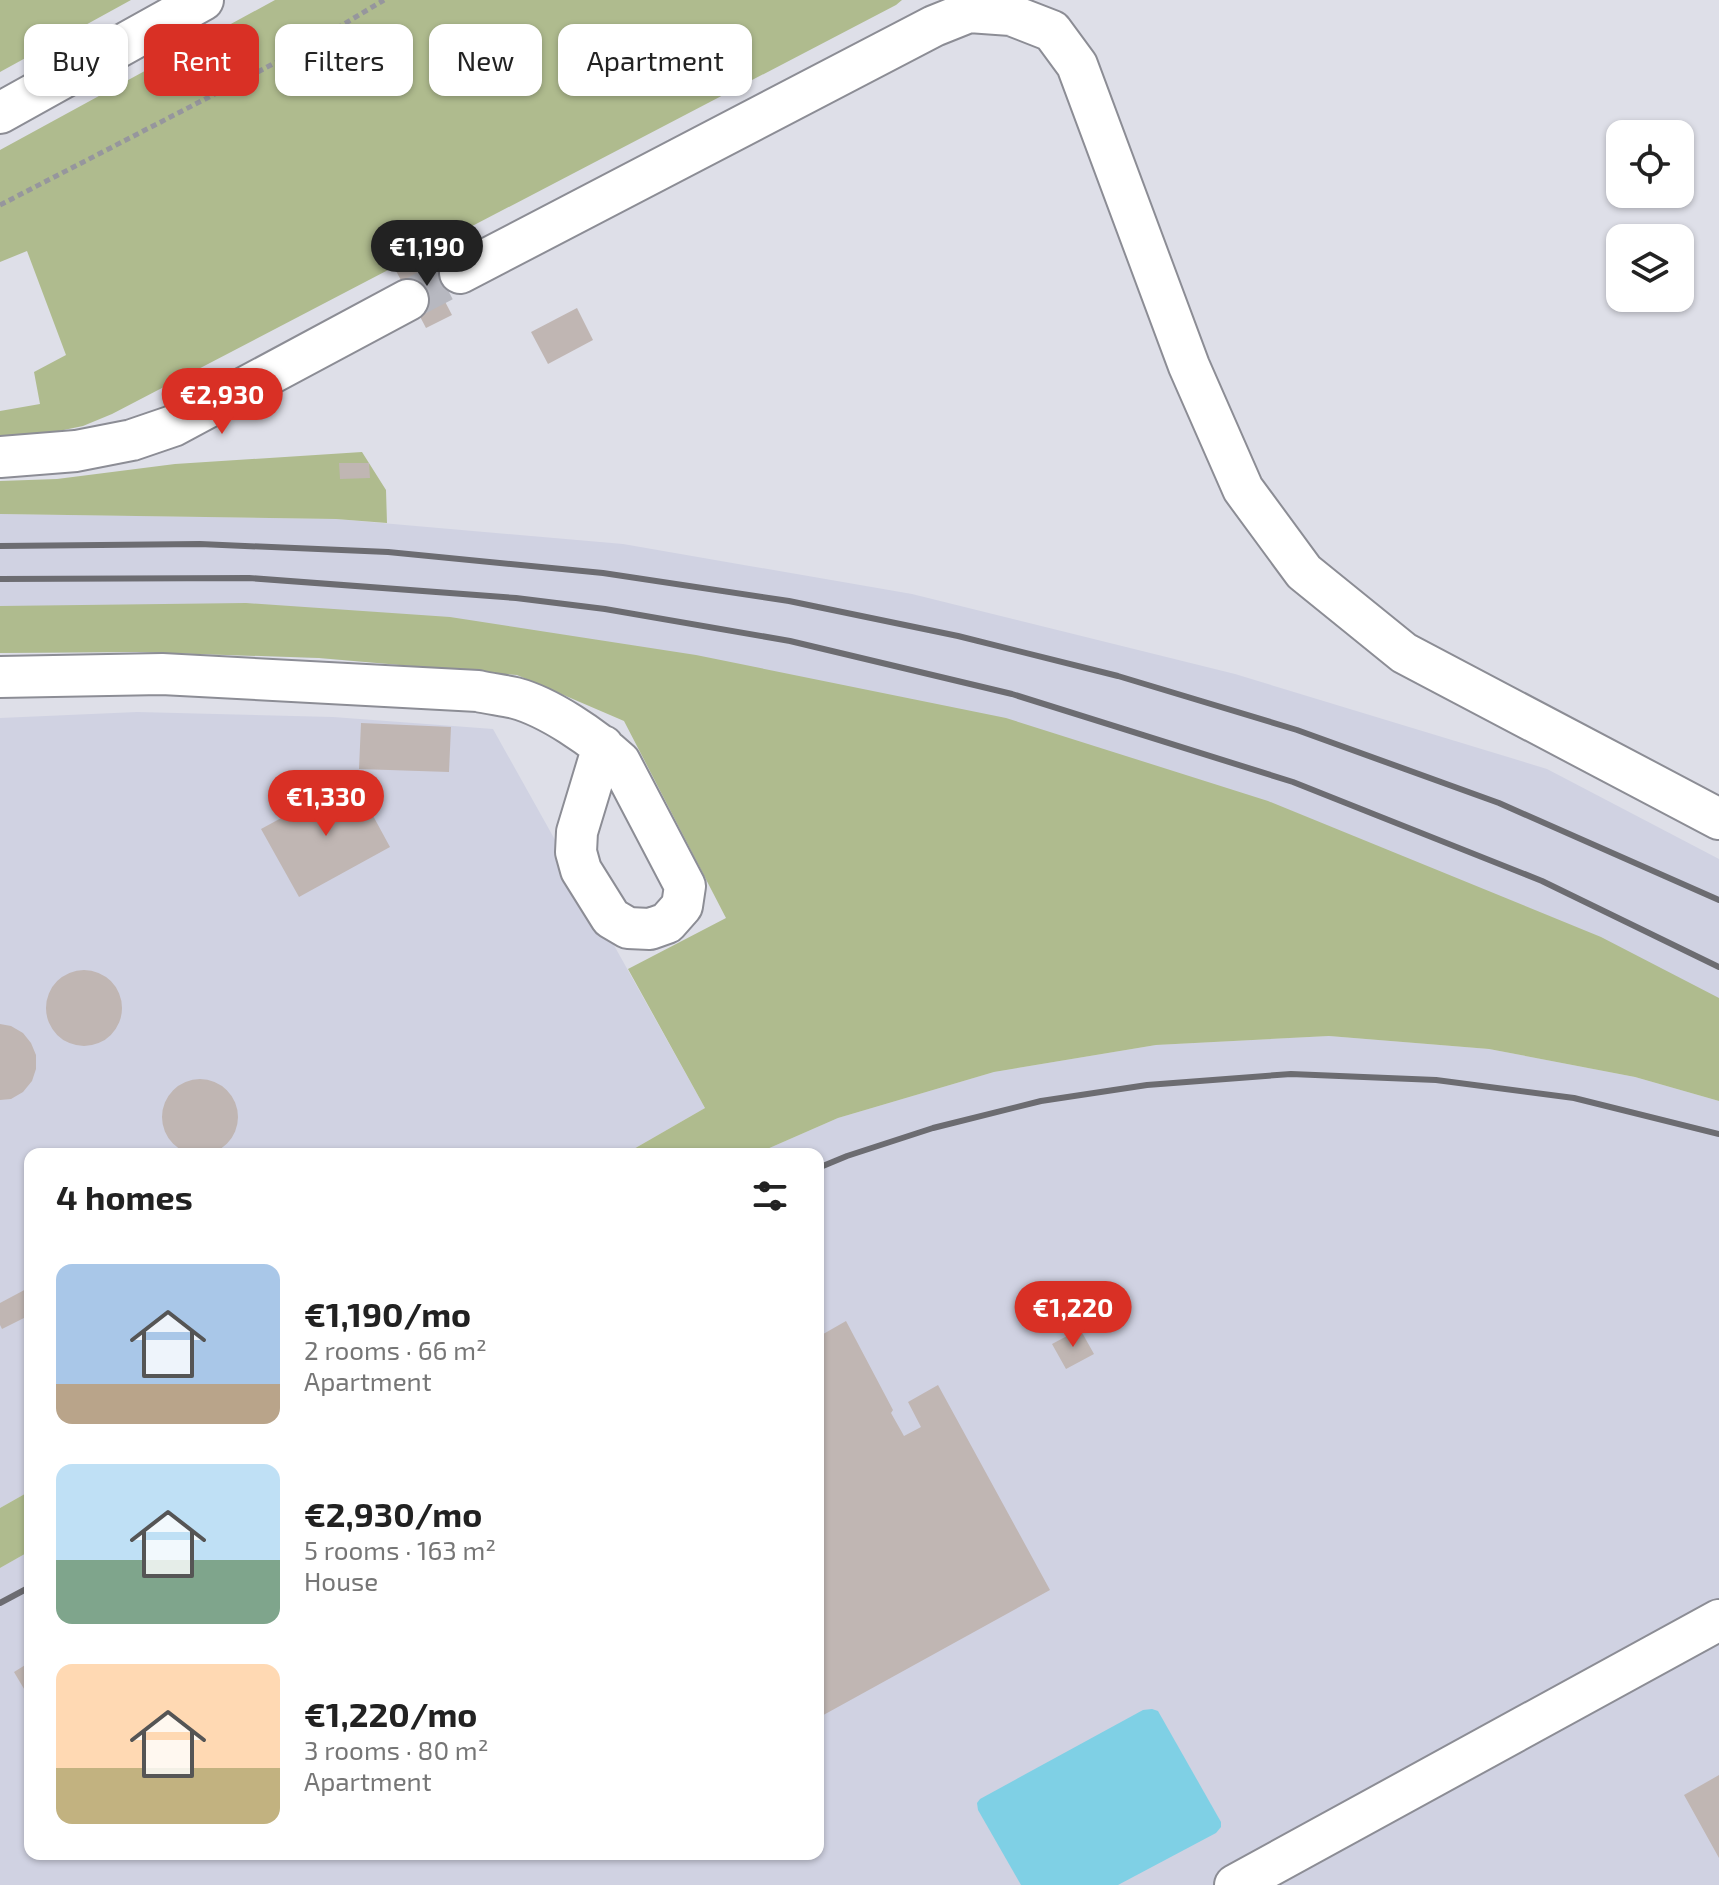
<!DOCTYPE html>
<meta charset="utf-8">
<style>
body{margin:0;font-family:"Exo 2",sans-serif;background:#f2f2f2;color:#222;height:100vh;display:flex;flex-direction:column;font-size:30px;white-space:nowrap}
*{box-sizing:border-box;margin:0}
p{font-size:26px;color:#767676}
.icon{flex:none;width:44px;height:44px;fill:none;stroke:currentColor;stroke-width:2;stroke-linecap:round;stroke-linejoin:round}
.map{position:relative;flex:1;overflow:hidden}
.sheet{position:absolute;left:24px;top:1148px;width:800px;height:712px;display:flex;flex-direction:column;background:#fff;border-radius:16px;box-shadow:0 2px 6px #0004}
.sheet>*{flex:none}
.guide{position:absolute;left:24px;top:24px;width:800px;height:72px;display:flex;gap:16px}
.buttons{position:absolute;left:1606px;top:120px;display:grid;gap:16px}
.buttons a{display:grid;place-items:center;width:88px;height:88px;border-radius:16px;background:#fff;box-shadow:0 2px 6px #0004;font-size:40px}
.price{position:absolute;translate:-50% -68px;padding:0 18px;border-radius:28px;background:#d93025;color:#fff;font-size:26px;line-height:52px;filter:drop-shadow(0 2px 4px #0008)}
.price::after{content:'';position:absolute;left:50%;top:48px;width:24px;height:18px;margin-left:-12px;background:inherit;clip-path:polygon(0 0,100% 0,50% 100%)}
.price.active{background:#222;color:#fff}
ul{padding:0;list-style:none}
li{display:flex;align-items:center;gap:24px;height:200px;padding:0 32px}
li span{display:grid;place-items:center;flex:none;width:224px;height:160px;border-radius:16px;color:#555}
li>.icon{margin-inline-start:auto}
span .icon{width:96px;height:96px;fill:#fffc;stroke-width:1}
li b{font-size:34px}
h2{display:flex;justify-content:space-between;align-items:center;height:96px;padding:0 32px;font-size:34px}
.chip{padding:0 28px;border-radius:16px;background:#fff;box-shadow:0 2px 6px #0004;font-size:28px;line-height:72px}
.chip.active{background:#d93025;color:#fff}
.map>svg:first-child{display:block}
</style>
<div class="map">
<svg width="1719" height="1885" viewBox="0 0 1719 1885">
<rect width="100%" height="100%" fill="#dedfe8"/>
<path fill="#d0d2e2" d="M0,514l336,5 287,25 289,50 323,80 312,95 172,90v202l-1202,-386 -198,-17 -182,-6 -137,1z
M137,712l196,5 160,12 212,379 -80,46h-595v337l-30,17v-790z
M1329,1036l160,13 146,28 84,24v784h-1719v-317l30,-17v303h788v-700h-62l82,-36 156,-46 162,-27z"/>
<path fill="#afbb8e" d="M0,0h131l-131,72z
M275,0h627l-6,5 -784,409 -29,12 -29,6 -54,4v-25l40,-7 -6,-32 32,-17 -39,-104 -27,11v-112z
M362,452l24,38 1,33 -51,-4 -336,-5v-33l57,-2 118,-15z
M246,603l204,14 246,38 310,63 262,83 333,136 118,61v103l-84,-24 -146,-28 -160,-13 -173,9 -162,27 -156,46 -82,36h-131l80,-46 -77,-139 98,-51 -102,-197 -107,-46 -198,-17 -182,-6 -137,1v-47z
M30,1491v60l-30,17v-60z"/>
<path fill="#7fd0e5" d="M1152,1709l6,2 63,111v5l-5,6 -98,52h-97l-43,-75 -1,-7 3,-4 163,-89z"/>
<path fill="#c0b6b3" d="M419,253l13,24 23,-13 8,16 -23,12 12,23 -26,13 -32,-61z
M577,308l16,32 -45,24 -17,-32z
M339,463h30l1,15 -30,1z
M361,723l90,4 -2,45 -90,-3z
M353,779l37,68 -91,50 -38,-68z
M46 1008a38 38 0 1 1 76 0a38 38 0 1 1-76 0Z
M0,1024l11,2 12,7 8,10 5,12v14l-4,12 -9,11 -12,7 -11,1z
M162 1117a38 38 0 1 1 76 0a38 38 0 1 1-76 0Z
M30,1287v28l-28,14 -2,-4v-22z
M846,1321l47,89 -2,3 13,23 17,-9 -13,-25 30,-17 112,205 -232,128v-381z
M1080,1329l14,25 -28,15 -14,-25z
M30,1662v37l-16,-27z
M1719,1775v83l-35,-63z"/>
<g fill="none" stroke-linecap="round" stroke-linejoin="round">
<path stroke="#b7b8c0" stroke-width="40" stroke-dasharray="40 20" stroke-linecap="butt" d="M408,300l52,-27"/>
<g stroke="#8c8d95" stroke-width="44">
<path id="minor" d="M0,113l203,-113
M460,273l474,-247 35,-14 42,3 41,16 25,34 112,301 54,123 61,83 100,81 315,166
M0,457l76,-6 56,-11 41,-14 235,-126
M0,677l162,-3 316,17c12,3 25,4 37,7 34,9 79,40 105,64l65,124 -3,20 -15,17 -17,6 -22,-1 -17,-10 -30,-48 -5,-18 1,-20 26,-86
M1235,1885l484,-265"/>
</g>
<path stroke="#96969d" stroke-width="5" stroke-dasharray="6 4" stroke-linecap="butt" d="M0,205l304,-157 80,-48"/>
<use href="#minor" stroke="#fff" stroke-width="40"/>
<path stroke="#6c6c71" stroke-width="6" d="M0,546l200,-2 188,8 215,21 186,28 169,35 160,40 179,54 202,73 220,97
M0,579l249,-1 267,20 89,11 185,32 222,53 281,88 249,99 177,86
M818,1168l29,-12 86,-28 108,-27 106,-16 144,-11 145,6 138,18 145,36
M0,1603l30,-16"/>
</g>
</svg>
<div class="buttons">
<a><svg class="icon" aria-label="locate" viewBox="0 0 24 24"><circle cx="12" cy="12" r="6"/><path d="M12 2v4M12 18v4M2 12h4M18 12h4"/></svg></a>
<a><svg class="icon" aria-label="layers" viewBox="0 0 24 24"><path d="M12 4l9 5-9 5-9-5zM3 14l9 5 9-5"/></svg></a>
</div>
<b class="price active" style="left:427px;top:288px">€1,190</b>
<b class="price" style="left:222px;top:436px">€2,930</b>
<b class="price" style="left:326px;top:838px">€1,330</b>
<b class="price" style="left:1073px;top:1349px">€1,220</b>
<div class="guide">
<a class="chip">Buy</a>
<a class="chip active">Rent</a>
<a class="chip">Filters</a>
<a class="chip">New</a>
<a class="chip">Apartment</a>
</div>
<section class="sheet">
<h2>4 homes<svg class="icon" aria-label="filters" viewBox="0 0 24 24"><path d="M4 7h16M4 17h16"/><circle cx="9" cy="7" r="2"/><circle cx="15" cy="17" r="2"/></svg></h2>
<ul>
<li><span style="background:linear-gradient(#a9c7e8 75%,#b9a48a 0)"><svg class="icon" aria-label="home" viewBox="0 0 24 24"><path d="M3 11l9-7 9 7M6 9v11h12V9"/></svg></span><div><b>€1,190/mo</b><p>2 rooms · 66 m²</p><p>Apartment</p></div></li>
<li><span style="background:linear-gradient(#bfe0f5 60%,#7fa58c 0)"><svg class="icon" aria-label="home" viewBox="0 0 24 24"><path d="M3 11l9-7 9 7M6 9v11h12V9"/></svg></span><div><b>€2,930/mo</b><p>5 rooms · 163 m²</p><p>House</p></div></li>
<li><span style="background:linear-gradient(#ffd9b3 65%,#c2b280 0)"><svg class="icon" aria-label="home" viewBox="0 0 24 24"><path d="M3 11l9-7 9 7M6 9v11h12V9"/></svg></span><div><b>€1,220/mo</b><p>3 rooms · 80 m²</p><p>Apartment</p></div></li>
</ul>
</section>
</div>
